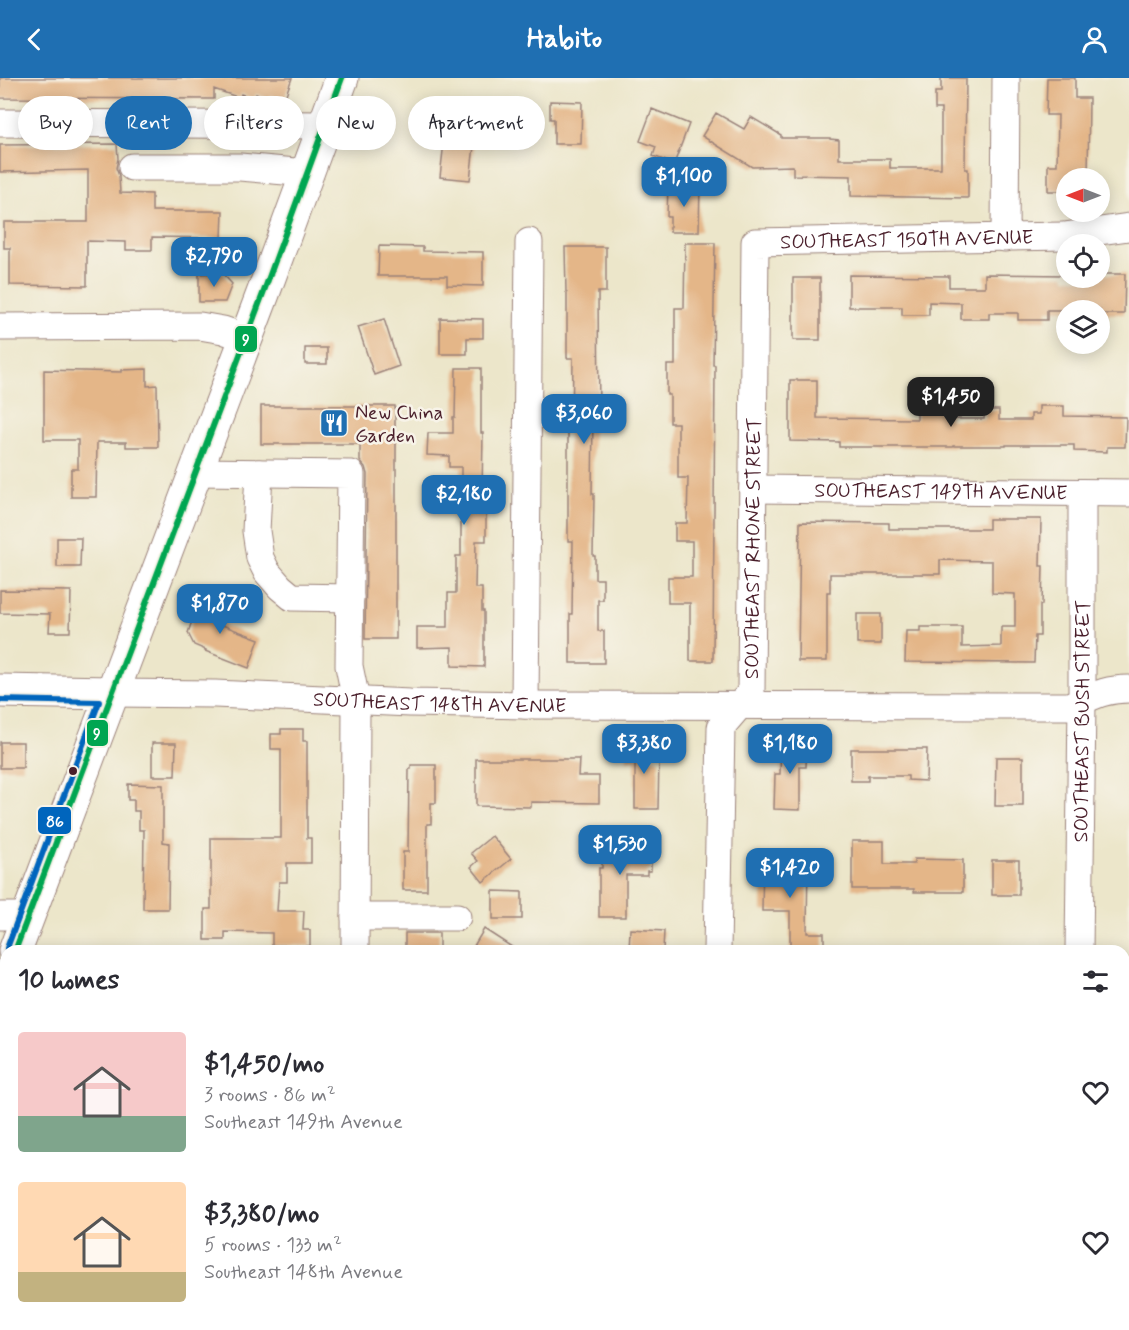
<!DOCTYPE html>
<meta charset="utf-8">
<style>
body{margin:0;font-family:Mynerve,sans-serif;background:#f2f2f3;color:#2b2b33;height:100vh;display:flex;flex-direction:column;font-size:22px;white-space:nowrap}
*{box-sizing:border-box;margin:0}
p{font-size:20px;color:#7c7c81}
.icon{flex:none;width:33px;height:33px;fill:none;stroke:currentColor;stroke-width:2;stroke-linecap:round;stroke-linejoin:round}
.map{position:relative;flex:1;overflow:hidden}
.side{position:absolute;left:0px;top:867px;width:1130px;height:386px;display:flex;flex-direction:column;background:#fff;border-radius:18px 18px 0 0;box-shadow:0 3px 15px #0003}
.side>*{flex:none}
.guide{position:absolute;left:18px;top:18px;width:600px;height:54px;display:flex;gap:12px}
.needle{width:39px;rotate:270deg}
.controls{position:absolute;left:1056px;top:90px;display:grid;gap:12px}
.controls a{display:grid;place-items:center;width:54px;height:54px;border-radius:50%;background:#fff;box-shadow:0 3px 15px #0003;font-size:30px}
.price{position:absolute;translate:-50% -51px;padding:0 14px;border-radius:12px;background:#1f6fb2;color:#fff;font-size:20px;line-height:39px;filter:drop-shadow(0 2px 3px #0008)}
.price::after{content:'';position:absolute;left:50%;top:36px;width:18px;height:14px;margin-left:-9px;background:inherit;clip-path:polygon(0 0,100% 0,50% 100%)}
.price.active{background:#222;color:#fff}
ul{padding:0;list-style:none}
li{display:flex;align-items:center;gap:18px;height:150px;padding:0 18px}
li span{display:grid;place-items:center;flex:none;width:168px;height:120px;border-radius:6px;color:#555}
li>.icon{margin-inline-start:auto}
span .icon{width:72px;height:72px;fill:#fffc;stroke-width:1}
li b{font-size:26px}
h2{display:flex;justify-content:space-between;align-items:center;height:72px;padding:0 18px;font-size:26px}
.chip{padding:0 21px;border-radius:27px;background:#fff;box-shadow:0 3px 15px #0003;font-size:21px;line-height:54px}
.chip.active{background:#1f6fb2;color:#fff}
header{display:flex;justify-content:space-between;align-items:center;height:78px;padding:0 18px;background:#1f6fb2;color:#fff;font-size:27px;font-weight:700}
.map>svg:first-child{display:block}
</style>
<header><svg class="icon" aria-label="back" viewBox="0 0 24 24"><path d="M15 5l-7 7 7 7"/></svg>Habito<svg class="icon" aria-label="person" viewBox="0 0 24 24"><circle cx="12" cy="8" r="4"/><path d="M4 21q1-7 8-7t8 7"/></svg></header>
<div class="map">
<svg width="1129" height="1252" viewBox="0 0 1129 1252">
<rect width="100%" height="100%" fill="#f7f3e8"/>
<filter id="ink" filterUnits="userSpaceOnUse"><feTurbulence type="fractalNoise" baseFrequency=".0167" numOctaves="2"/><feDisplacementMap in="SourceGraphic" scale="12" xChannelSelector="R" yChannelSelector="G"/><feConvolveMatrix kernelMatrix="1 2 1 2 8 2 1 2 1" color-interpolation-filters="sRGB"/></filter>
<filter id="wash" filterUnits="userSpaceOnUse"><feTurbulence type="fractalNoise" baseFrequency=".008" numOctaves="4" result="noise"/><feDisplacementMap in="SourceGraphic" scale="24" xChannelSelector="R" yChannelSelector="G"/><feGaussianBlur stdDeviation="1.35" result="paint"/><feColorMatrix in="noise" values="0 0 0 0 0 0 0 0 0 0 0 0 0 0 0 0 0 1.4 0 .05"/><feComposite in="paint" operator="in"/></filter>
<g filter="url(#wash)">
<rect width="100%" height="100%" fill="#ece6ca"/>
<g id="blocks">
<path fill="#e4b688" d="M0,0h292l-8,22 -14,-5 -2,4 -12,-5 -2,5 -13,-5 -1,4 -26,-9v10l-214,-1z
M941,0h25l-1,91h3v29l-117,-2v-20l-58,-1v-9l-41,1 -50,-31 14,-23 28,16 7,-12 30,18v3h49v1l9,1v19h51v9h51v-59h-6v-17h6z
M1047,0h28v20h14l-1,80h-22v13h-18v-26h9l1,-50h-12z
M550,23l32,1 -1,42h-27v-25h-4z
M652,31l37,15 -15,40 -21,-8 3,-9 -16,-6z
M444,64l30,4 -4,34 -30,-3z
M117,66l1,15 -2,9 3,8 1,17 32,1v17h71l-1,27 -70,-1v13h-26v-8l-39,-1v45l-77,-1v-37h-6v-26h84v-52l-88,2v-27z
M668,107h32l-1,47h-29v-15h-3z
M685,165h30l-2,122h2l-2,296h-23v-58h-22v-26h24v-36h-17v-18h12l1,-45h-10v-55h-8v-28h-3v-30h8v-57h9z
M379,168l44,1v4l60,1v34l-36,-1v-9h-69z
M565,169h41v45h-8l1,127h-6l-1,75h2l-1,62h2v23h8v21h-5v31h6v32h-34v-49h2l1,-73h-5v-109h4l1,-74h-6v-66h-1z
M222,195l10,11 -7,18h-26v-28z
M985,196l80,1v3h35v-4h25l-1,40h-24v-4h-53v10h-29v-7h-29v6h-28v-16l-32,-1v13h-27v-8h-53v-32l100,1v11h36z
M793,200h27v62h-27z
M440,240l43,1v19h-16v16h-27z
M384,241l15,47 -25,9 -16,-48z
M305,270h22v16h-22z
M456,290h25v65h2l-1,59h4v49h-10l-1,47h7v23h2v56l-32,-1v-19l-35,1v-21h31v-34h8v-37h5v-89h-12v-11l-22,-1 1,-22h25v-16h2z
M147,291v17l10,-1 1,62h-32v-5h-29l-1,55h-25v-28h7v-29h-34v-70l78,2v-2z
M790,302h27v38l100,1v-12h33l-1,12h35l1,-9h14v10h32v-6h8v-8h25v10l62,1 -1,30h-18v5l-33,-1v-6h-68v1h-53v1h-114v-5l-49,-1z
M261,328h134v33h1v200h-31l2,-165 -2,-7 -5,-6v-17h-99z
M989,441h52l-1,47h3l-1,39h-2v31h-5l-1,27 -129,-1 1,-31h14v-4h42v20l39,-1v-19h14v-33l-23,-1v-32l-52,-1v14h-110v18h-3v69h-29l2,-139 89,1v6h100z
M57,460h24l-1,29h-23z
M0,512l71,1 -1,41h-21l1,-18 -50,-1z
M200,519l28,11 -6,17 37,14 -10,29 -44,-17 1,-1 -12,-5 -6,-12z
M857,536h24v30h-24z
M281,651h22v12h4v97h4v25h-24v19h-8l-2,29h27l-1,19h7v16l-38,-1v-12l-47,-1v8h-20v-31h6v-71h70v-89h-10v-15h10z
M781,661l26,1 -1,27h-6v43l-26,-1 1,-35h5z
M627,662h22l-1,19h11l-1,50h-23v-49h-8z
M0,664h23v26h-23z
M152,665h24l-1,33h-23z
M851,671h76l-1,32 -18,-1v-4h-40v5h-17z
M996,679h27v49h-28z
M476,681h103l-1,17h21v27l-68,-1v5l-55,-1z
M411,687h25v38h-5v21h-4v66h-24v-38h5l1,-83h2z
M128,706l35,1v57l6,1 -1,66h-25l1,-79h-5v-19h-5v-11h-6z
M492,758l19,23 -28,23 -12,-15 7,-6 -7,-8z
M852,763h32v23h30v-5l49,1v32h-49v-3h-62z
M602,767h49v26h-4v4h-21v42h-27v-49h3z
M763,779h45l-1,76h17v18h-34v-40h-28z
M992,782h27v35h-27z
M493,813l29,1v27h-29z
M484,851l34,22h-47z
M630,851l34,2 -1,19 -34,1z
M405,855h34v18h-34z"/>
</g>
</g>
<g filter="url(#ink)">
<use href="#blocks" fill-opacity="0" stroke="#9b827a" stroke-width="1.5"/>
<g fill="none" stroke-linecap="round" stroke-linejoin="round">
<g stroke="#9b827a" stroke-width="29">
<g id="minor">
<path d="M0,45l324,2"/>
<path d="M132,89h108l67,6"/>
<path d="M1005,160l1,-160"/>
<path d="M0,249l200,-1 23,4 23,8"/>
<path d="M195,394l156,2 -2,192 7,34 -1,251"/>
<path d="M259,395l-3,58 4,27 7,14 13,15 12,10 58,1"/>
<path id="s1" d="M753,411l376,4"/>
<path id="s2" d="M112,615l103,1 195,9 115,2 544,1c23,-9 34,-17 60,-17"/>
<path d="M525,627l4,-463"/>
<path d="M0,838h28"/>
<path d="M355,839h102"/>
<path id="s3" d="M717,873l4,-224 30,-35 4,-450 309,-6 65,-9"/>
<path id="s4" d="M1079,873l3,-250v-208"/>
<path d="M1124,943h5"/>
<path d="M0,1031l6,1"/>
<path d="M1124,1096h5"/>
<path d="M350,1252v-6"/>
<path d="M712,1252v-6"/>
<path d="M1075,1252v-6"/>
</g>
</g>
<g stroke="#9b827a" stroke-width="35">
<path id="major" d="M0,613l112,2
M15,873l249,-660 78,-213
M0,913l6,-16"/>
</g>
<use href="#minor" stroke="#fff" stroke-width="27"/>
<use href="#major" stroke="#fff" stroke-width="33"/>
<g stroke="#f7f3e8" stroke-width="10">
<path id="bus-1" d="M15,873l249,-660 78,-213"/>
</g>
<g stroke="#f7f3e8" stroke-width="10">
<path id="bus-2" d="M0,622l99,2 -92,246"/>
</g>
<use href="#bus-1" stroke="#00a651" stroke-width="6"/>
<use href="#bus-2" stroke="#0065bd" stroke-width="6"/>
</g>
</g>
<defs>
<g id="restaurant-square" transform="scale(1.5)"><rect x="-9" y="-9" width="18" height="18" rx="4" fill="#1f6fb2" stroke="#f7f3e8"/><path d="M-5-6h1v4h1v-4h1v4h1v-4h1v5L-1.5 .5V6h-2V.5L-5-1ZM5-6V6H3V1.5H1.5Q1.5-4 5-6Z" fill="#fff"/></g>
</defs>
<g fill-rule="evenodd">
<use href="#restaurant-square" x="334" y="345"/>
</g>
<circle fill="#4a1f2b" stroke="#f7f3e8" stroke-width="2" cx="73" cy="693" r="5"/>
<g text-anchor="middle" stroke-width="5" stroke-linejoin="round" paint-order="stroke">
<g font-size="20" fill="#4a1f2b" stroke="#f7f3e8">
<text dy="7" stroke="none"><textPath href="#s3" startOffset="872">SOUTHEAST 150TH AVENUE</textPath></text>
<text dy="7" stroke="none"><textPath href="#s1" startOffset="188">SOUTHEAST 149TH AVENUE</textPath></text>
<text dy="7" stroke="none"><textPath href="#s3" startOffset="414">SOUTHEAST RHONE STREET</textPath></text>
<text dy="7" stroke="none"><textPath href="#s2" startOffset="328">SOUTHEAST 148TH AVENUE</textPath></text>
<text dy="7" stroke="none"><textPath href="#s4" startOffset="230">SOUTHEAST BUSH STREET</textPath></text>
</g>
<g font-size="20" fill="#4a1f2b" stroke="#f7f3e8" text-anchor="start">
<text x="355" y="341">New China<tspan x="355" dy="23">Garden</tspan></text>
</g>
</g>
<g stroke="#f7f3e8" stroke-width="2">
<rect x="234" y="247" width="24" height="28" rx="6" fill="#00a651"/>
<rect x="86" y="641" width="23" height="28" rx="6" fill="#00a651"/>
<rect x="37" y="728" width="35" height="29" rx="6" fill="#0065bd"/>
</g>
<g font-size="16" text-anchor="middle" font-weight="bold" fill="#fff">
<text x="246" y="267">9</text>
<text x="97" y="661">9</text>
<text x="55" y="749">86</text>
</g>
</svg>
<div class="controls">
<a><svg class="needle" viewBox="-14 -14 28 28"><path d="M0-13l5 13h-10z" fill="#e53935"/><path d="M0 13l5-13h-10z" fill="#7c7c81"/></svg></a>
<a><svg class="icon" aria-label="locate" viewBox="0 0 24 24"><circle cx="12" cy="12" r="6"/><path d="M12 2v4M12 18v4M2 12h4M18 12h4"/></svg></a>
<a><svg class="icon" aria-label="layers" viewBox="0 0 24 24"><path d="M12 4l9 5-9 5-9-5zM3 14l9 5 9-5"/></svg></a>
</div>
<b class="price" style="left:684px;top:130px">$1,100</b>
<b class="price" style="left:214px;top:210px">$2,790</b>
<b class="price active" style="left:951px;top:350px">$1,450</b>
<b class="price" style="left:584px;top:367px">$3,060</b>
<b class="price" style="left:464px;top:448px">$2,180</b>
<b class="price" style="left:220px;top:557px">$1,870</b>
<b class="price" style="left:644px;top:697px">$3,380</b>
<b class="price" style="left:790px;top:697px">$1,180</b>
<b class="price" style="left:620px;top:798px">$1,530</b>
<b class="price" style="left:790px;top:821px">$1,420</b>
<div class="guide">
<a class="chip">Buy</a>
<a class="chip active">Rent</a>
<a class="chip">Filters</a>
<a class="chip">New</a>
<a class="chip">Apartment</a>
</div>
<section class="side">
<h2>10 homes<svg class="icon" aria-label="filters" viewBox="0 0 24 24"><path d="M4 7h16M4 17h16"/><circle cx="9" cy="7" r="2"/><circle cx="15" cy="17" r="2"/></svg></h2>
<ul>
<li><span style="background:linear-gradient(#f6c9c9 70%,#7fa58c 0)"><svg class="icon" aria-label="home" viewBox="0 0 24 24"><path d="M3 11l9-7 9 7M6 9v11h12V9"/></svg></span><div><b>$1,450/mo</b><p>3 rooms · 86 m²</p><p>Southeast 149th Avenue</p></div><svg class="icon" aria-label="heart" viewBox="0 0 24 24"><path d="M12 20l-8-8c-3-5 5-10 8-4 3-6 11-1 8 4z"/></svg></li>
<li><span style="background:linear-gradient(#ffd9b3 75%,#c2b280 0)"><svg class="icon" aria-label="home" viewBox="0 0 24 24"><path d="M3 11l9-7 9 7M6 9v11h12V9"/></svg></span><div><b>$3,380/mo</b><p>5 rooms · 133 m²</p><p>Southeast 148th Avenue</p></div><svg class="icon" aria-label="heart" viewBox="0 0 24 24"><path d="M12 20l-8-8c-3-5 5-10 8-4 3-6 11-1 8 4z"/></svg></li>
</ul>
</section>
</div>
